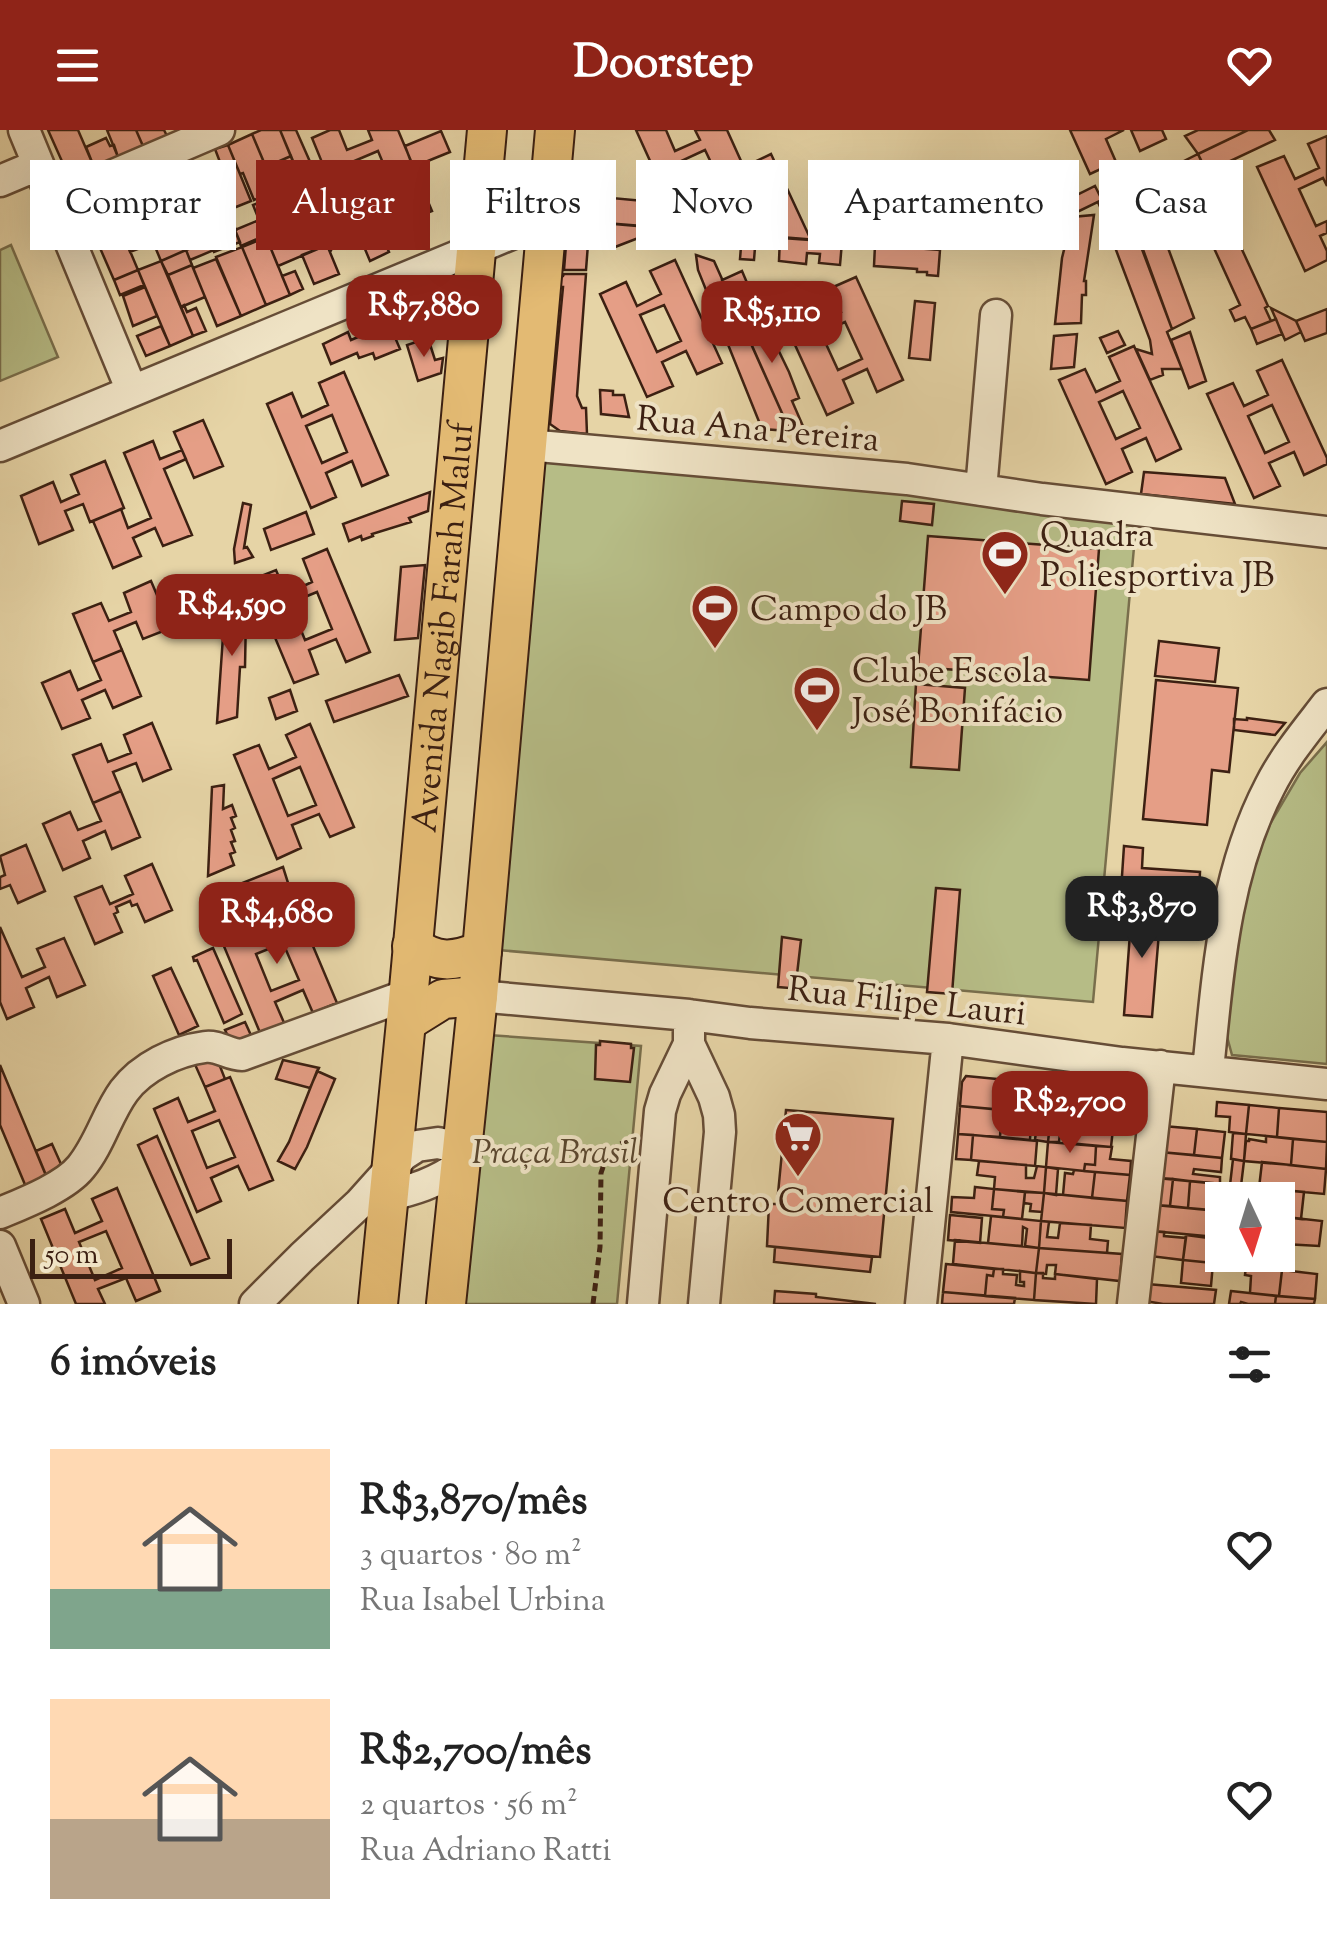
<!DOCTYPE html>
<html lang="pt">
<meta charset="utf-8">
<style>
body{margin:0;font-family:"Sorts Mill Goudy",serif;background:#f6f6f6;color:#222;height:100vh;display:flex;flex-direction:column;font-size:38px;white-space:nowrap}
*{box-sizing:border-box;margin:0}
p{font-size:32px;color:#767676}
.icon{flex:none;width:55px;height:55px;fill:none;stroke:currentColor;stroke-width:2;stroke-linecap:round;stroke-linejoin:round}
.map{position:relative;height:1174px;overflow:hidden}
.panel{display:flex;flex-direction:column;background:#fff;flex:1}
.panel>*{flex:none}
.guide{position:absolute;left:30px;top:30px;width:1268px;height:90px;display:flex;gap:20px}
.needle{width:65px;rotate:176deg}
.tools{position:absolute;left:1205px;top:1052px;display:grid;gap:20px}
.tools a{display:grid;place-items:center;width:90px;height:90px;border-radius:0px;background:#fff;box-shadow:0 10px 40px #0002;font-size:50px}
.scale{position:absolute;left:30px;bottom:25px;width:202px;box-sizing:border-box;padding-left:10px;border:5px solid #3c2012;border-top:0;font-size:28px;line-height:35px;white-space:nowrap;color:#3c2012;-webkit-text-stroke:8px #efe3c5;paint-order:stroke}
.price{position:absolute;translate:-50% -85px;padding:0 22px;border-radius:20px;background:#8f2418;color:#fff;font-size:32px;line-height:65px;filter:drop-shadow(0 2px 5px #0008)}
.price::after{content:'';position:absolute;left:50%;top:60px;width:30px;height:22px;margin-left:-15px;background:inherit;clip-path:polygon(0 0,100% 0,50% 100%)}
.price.current{background:#222;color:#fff}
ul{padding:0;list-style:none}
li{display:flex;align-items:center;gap:30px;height:250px;padding:0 50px}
li span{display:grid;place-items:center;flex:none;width:280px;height:200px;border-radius:0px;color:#555}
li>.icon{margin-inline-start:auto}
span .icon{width:120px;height:120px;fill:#fffc;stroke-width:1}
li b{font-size:42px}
h2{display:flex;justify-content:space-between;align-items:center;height:120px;padding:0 50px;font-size:42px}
.tag{padding:0 35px;border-radius:0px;background:#fff;box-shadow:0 10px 40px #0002;font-size:35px;line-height:90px}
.tag.current{background:#8f2418;color:#fff}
header{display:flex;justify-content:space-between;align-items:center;height:130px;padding:0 50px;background:#8f2418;color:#fff;font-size:45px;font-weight:800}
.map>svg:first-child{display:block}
</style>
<header><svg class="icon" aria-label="menu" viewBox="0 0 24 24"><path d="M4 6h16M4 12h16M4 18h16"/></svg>Doorstep<svg class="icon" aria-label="heart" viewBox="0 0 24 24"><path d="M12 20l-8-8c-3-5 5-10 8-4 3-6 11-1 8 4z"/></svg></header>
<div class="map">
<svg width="1327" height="1174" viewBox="0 0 1327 1174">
<rect width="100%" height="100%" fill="#e6d4a6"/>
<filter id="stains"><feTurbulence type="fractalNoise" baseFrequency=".002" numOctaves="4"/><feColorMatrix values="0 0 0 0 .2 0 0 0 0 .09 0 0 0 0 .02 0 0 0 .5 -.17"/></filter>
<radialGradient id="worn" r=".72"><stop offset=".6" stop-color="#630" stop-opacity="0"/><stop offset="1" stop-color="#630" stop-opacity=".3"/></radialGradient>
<path fill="#b6bc86" stroke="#796e4c" stroke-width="2.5" d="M11,115l47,112 -58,24v-131z
M541,332l596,52 -44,488 -595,-52z
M1327,612v322l-95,-9 -6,-22 14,-128 23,-69 37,-63z
M488,905l153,11 -24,258h-153z"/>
<path fill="#e59e86" stroke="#3c2012" stroke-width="2.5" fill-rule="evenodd" d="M48,0h30l16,37 -25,10z
M107,0h29l7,16 -25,11z
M136,0h28l3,6 -24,10z
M261,0h19l11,26 -25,11 -14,-33z
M280,0h16l45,102 -11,20z
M330,0h9l8,20 25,-10 -4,-10h30l34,81 -26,10 -9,-21 -26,10 9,23 -25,10 -43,-105zM378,21l15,36 -26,11 -15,-36z
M636,0h30l9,21 25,-11 -5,-10h32l14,31 -25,12 -11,-23 -24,11 11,23 -26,12z
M1070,0h54l-18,9 10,23 -26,12z
M1131,0h31l4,9 -26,12z
M1198,0h50l-50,24 -13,-18z
M1248,0h21l6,10 -68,32 -9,-18z
M441,1l9,21 -37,15 -8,-21z
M252,4l24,57 -22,9 -11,-27 -3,1 -12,-29z
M1327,6v50l-4,-8 -24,11 17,37 11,-5v12l-7,3 7,15v9l-22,11 -48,-104 27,-11 11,23 24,-11 -11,-24z
M106,8l4,8 4,-1 4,12 -24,10 -8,-20z
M228,15l23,56 -45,18 -3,-8 -4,2 -3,-8 -1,1 -17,-40 12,-6 5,13 25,-11 -5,-13z
M771,24l40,86 -28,-2 -5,-10 3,-2 -29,-63z
M1198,24l70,152 -3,2 6,13 -20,8 -6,-12 -10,4 -5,-11 10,-5 -64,-140z
M291,26l10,25 -11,5 3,9 12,-5 3,9 -24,11 -18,-43z
M178,36l13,29 -24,10 -9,-21 14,-6 -4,-9z
M574,42l30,2 -4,23 44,4 15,7 13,1 14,-4 52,3 4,26 -174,-14 3,-36h2z
M130,56l12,29 -7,3 -5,-11 -16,7 -7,-18z
M1095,56l7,14 -29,14 -4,-9 7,-6 -1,-3z
M1120,61l12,30 -22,9 -12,-28z
M191,65l3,9 -2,1 17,36 -23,9 -19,-45z
M278,65l6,15 -25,10 -6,-15z
M1144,66l14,35 3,-2 33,89 -22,11 -47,-125z
M308,69l19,46 -49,21 -12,-29 39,-17 -7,-16z
M167,75l19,45 -25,11 -21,-50 8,-3 1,4z
M111,76l27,64 -24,10 -28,-64z
M281,81l6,16 -21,9 -7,-16z
M142,85l12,28 -24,9 -11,-28z
M230,85l6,15 -27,11 -5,-15z
M1094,85l-10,66h2v14h-4l-1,28 -26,1 7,-66 10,-41z
M259,90l7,15 -25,11 -6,-16z
M568,90l69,6 4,11 -26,10 -2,-6 -9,5 -16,-2 -2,26h-22z
M661,98l20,1 -7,15 -14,-3z
M235,100l5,12 -26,10 -5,-11z
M1137,103l35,96 -5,3 15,37h-20l1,6 -13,5 -14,-31 16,5 -2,-14 -37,-98z
M381,104l8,18 -19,9 -8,-19z
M742,104l14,1 -2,25 -14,-1z
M780,107l62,5 -2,23 -21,-2 1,-9 -13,-1 -1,11 -27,-3z
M262,109l3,7 4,-2 21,51 -24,10 -24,-58z
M209,111l5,9 -24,10 -4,-10z
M327,115l12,29 -25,10 -12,-29z
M875,115l65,5 -2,26 -11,-1v-3h-10v-3l-43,-3z
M242,117l24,58 -25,11 -25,-59z
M186,120l6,15 -24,10 -7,-14z
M696,125l18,6 76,170 -28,-2 -64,-159z
M216,129l25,57 -24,10 -24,-58z
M675,130l47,103 -25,11 -11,-23 -24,11 11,24 -26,11 -47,-103 26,-12 11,24 24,-12 -11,-23zM664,175l17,36 -24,11 -17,-37z
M161,131l32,75 -23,10 -32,-76z
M192,135l13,32 -24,10 -13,-32z
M138,140l6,15 -24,10 -6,-15z
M295,141l8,18 -13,6 -8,-19z
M742,141l14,33 -19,8 -15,-32z
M564,144h22l-9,122 5,12h4l1,26 -27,-3 -10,-7 13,-137h-5l1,-11h4z
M856,147l47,103 -26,12 -10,-23 -24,11 10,23 -26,12 -47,-103 26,-12 11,23 24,-11 -10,-24zM845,192l17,37 -24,11 -17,-37z
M145,157l12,29 -24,10 -10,-30z
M915,171l20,2 -5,57 -21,-2z
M756,174l33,68 10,26 -7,3 14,32 -16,-2 -53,-119z
M184,175l3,7 9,-4 10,23 -13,5 -12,-29z
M1271,178l25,13 5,11 -16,8z
M1327,179v24l-22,8 -9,-20z
M1276,189l6,15 -25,10 -6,-15z
M161,196l9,20 -24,10 -9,-20z
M391,198l9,21 -25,10 -2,-6 -14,5 -2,-5 -26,11 -8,-20 25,-12 3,8 14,-6 1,4z
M1118,201l7,14 -18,8 -7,-15z
M1190,202l16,49 -17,7 -18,-48z
M1077,204l-3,33 -23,2 3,-33z
M428,208l7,22 8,-2 -2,15 -23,8 -11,-36z
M1134,216l47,103 -25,12 -10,-23 -24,11 10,23 -26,12 -47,-104 26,-11 11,23 24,-11 -11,-24zM1123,261l17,37 -24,11 -17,-37z
M1282,230l45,98v6l-23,11 -10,-23 -25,11 11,23 -26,12 -47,-104 26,-11 11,23 24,-11 -11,-24zM1272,275l17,37 -24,11 -17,-37z
M344,242l44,103 -26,11 -10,-25 -26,12 10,24 -25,11 -44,-104 25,-11 10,24 26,-12 -9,-22zM332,285l15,37 -25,11 -16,-37z
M600,260l13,1v4h11l5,22 -28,-3z
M203,290l20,46 -29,12 -20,-46z
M153,311l7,18 22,-9 4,9 -22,10 28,66 -29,11 -8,-18 -22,10 8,18 -28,12 -20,-47 28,-12 7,19 23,-10 -27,-65z
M105,331l19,47 -34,14 -7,-18 -18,7 8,19 -34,14 -18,-48 32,-14 8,20 18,-8 -8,-19z
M1144,342l81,6 10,26 -94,-10z
M430,362l-2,19 -19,7 2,4 -39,12 1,2 -11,4 -1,-4 -12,5 -6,-17z
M902,371l32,3 -2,21 -32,-4z
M243,373l8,2 -7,43 3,-1 6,10 -18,6 -1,-14z
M306,382l8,22 -43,16 -7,-21z
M928,406l171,13 -10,131 -171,-13z
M327,419l43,103 -24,10 -10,-23 -27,11 9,24 -24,9 -43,-103 25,-10 10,24 26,-12 -9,-23zM317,462l15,37 -27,11 -15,-37z
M425,435l-7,73 -23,2 6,-73z
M151,451l20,47 -28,11 -7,-17 -22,9 8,19 -29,12 -20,-48 28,-11 8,18 22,-9 -7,-19z
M226,463l13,1 -2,20 9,1 -1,52h-5l-3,50 -20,6z
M1159,511l60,7 -4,34 -60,-6z
M122,520l19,46 -28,12 -8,-18 -23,10 8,18 -28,11 -20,-46 28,-12 8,19 23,-10 -8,-18z
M399,545l9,21 -74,26 -8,-21z
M1156,550l82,8 -9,84 -17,-2 -5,55 -64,-6z
M916,554l49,4 -6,82 -48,-3z
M290,560l7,21 -21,8 -7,-21z
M1247,588l38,5 -10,12 -41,-5v-11l13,1z
M152,593l19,46 -28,12 -7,-18 -23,9 8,19 -28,12 -20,-48 28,-11 7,18 23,-9 -7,-18z
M310,594l44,103 -24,10 -11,-23 -27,11 9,23 -24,11 -43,-104 25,-10 10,24 27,-12 -10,-22zM300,637l16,38 -28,11 -15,-37z
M224,655l-1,24 9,-4 4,11 -5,2 4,10 -4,2 4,11 -4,1 4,10 -5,2 4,11 -26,11 4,-89z
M121,661l19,46 -28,12 -7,-18 -22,10 7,17 -27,12 -20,-46 27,-12 8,18 23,-9 -8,-18z
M26,715l19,46 -27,12 -8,-18 -10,4v-12l5,-2 -5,-19z
M1124,716l19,2 -1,20 58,4 -2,39 -78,-5z
M152,734l20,46 -27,12 -8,-18 -5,2 -2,-5 -14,6 2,5 -4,2 8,18 -27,12 -20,-47 27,-11 8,18 23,-10 -8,-18z
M283,737l6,19 -71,28 -6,-19z
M936,758l24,2 -8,104 -25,-2z
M294,771l43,102 -24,10 -10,-23 -28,12 10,23 -24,10 -43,-103 24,-11 10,24 27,-11 -10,-23zM283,813l16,37 -28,11 -15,-37z
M1132,776l29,2 -9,109 -28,-2z
M0,797l22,50 23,-10 -8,-18 27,-11 21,47 -28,12 -8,-20 -23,11 8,19 -27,12 -7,-17z
M782,807l19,3 -5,43 -6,-1 -1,6 -11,-1z
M213,818l29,66 -18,9 -27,-63 -3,1 -1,-4z
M171,838l27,58 -19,9 -26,-59z
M245,892l9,20 -19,9 -10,-21z
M600,911l31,3v4h3l-4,34 -35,-3 1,-34h4z
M214,921l11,28 -20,8 -12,-27z
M283,930l36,8 -9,20 -34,-9z
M0,935l47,113 -21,9 -26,-62z
M317,941l18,8 -28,68 -12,22 -17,-8 11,-19z
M966,946l158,15 8,5 4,14 -1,12 -175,-16 2,-24z
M230,947l43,103 -24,10 -11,-24 -27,12 10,23 -24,11 -43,-103 24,-11 10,24 27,-11 -10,-24zM219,990l16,37 -28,11 -15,-37z
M1217,972l32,3 -3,29 -17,-2 1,-15 -14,-1z
M1249,975l30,3 -2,29 -31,-3z
M960,976l42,4 -2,27 -42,-3z
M1279,978l48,4v30l-50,-5z
M786,980l107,9 -13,138 -113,-11 2,-42h8z
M1002,980l49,4 -3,28 -13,-2 2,-17h-6l-1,17 -30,-3z
M1051,984l63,6 -3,27 -43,-4 1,-17 -8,-1 -2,17h-11z
M1163,996l34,3 -3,26 -34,-3z
M1197,999l28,3 -3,26 -28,-3z
M1233,1003l13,1 -2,27 -13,-2z
M958,1004l15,1 -2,25 -15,-1z
M973,1005l64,6 -2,25 -64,-6z
M157,1006l52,122 -18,7 -53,-120z
M1266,1006l27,3 -2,26 -47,-4 2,-20h3v-2l17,3z
M1293,1009l34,3 -1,27 -35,-4z
M1048,1012l48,4 -1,19 -10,-1 -1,7 -38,-4z
M52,1014l13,29 -17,7 -12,-29z
M1096,1016l16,1 -2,12 21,2 -1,14 -46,-4 1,-7 10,1z
M1160,1022l62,6 -1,14 -27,-3 -1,5 27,3v7l-62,-6z
M1233,1029l11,2 -3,25 -11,-1z
M979,1031l47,4v13h8l3,-12 9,1 -2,26 -50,-4 1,-12 -18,-2z
M1262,1032l64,7 -2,25 -65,-6z
M1046,1037l12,2 -2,26 -12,-2z
M1074,1040l21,2 -3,26 -29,-3 2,-22 8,1z
M1095,1042l35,3 -3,26 -35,-3z
M1158,1048l15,1 -3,27 -15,-1z
M1173,1049l17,2 -2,27 -18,-2z
M1190,1051l32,3v8l2,1 1,-9 16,2 -1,14h-18v11l-34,-3z
M975,1057l19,2 -2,20 12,1 -1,7 -52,-5 1,-15 22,1z
M117,1058l43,103 -24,10 -10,-23 -28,11 7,15h-29l-35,-85 24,-10 10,24 27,-12 -10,-22zM106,1101l16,37 -27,12 -16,-38z
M1257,1058l47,4 -3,27 -23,-3v-16h-20z
M994,1059l31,3 -3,27 -19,-2 1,-7 -12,-1z
M1025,1062l19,1 -2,19 -12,-1 1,-7 -7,-1z
M1044,1063l83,8 -2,27 -84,-7z
M1155,1075l63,6 -2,26 -64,-6z
M950,1085l32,3 -2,25 -32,-3z
M991,1086l50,5 -2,27 -14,-2 2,-17 -4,-2 -1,19 -34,-3z
M1286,1087l36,4 -3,25 -35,-2z
M1041,1091l8,1 -2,15 11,1 2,-15 31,2 -1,14 18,2 -1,12 -68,-5z
M1152,1101l12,1v4l22,2 -3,22 -33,-4z
M1186,1105l30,4 -3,24 -30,-3z
M955,1110l84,8 -3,25 -83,-9z
M1278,1113h6l-1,27 -31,-3 1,-12h25z
M775,1117l97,10 -2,15 -96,-10z
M1039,1118l83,6 -2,27 -65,-7 1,-9h-9l-1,9 -10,-1z
M1183,1130l30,3 -2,23 -30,-3z
M946,1134l48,5 -1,7 -6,-1 -2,21 -42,-4z
M1246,1136l36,4 -3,26 -29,-3 1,-17 -6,-1z
M994,1139h9v5l14,1 -1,10 8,1v-4h-4v-11l16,2 -2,27 -49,-4 2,-21 6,1z
M1282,1140l35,4 -2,25 -36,-3z
M1036,1143h7v5l12,1v-5l42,5 -1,25 -62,-4z
M1147,1154l69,6 -2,14h-51l-18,-3z
M775,1161l41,3v3l60,7h-102z
M1231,1161l45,5 -1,8h-27l-7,-2 -1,2h-11z
M943,1162l72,6 -1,6h-72z
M1276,1166l39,3 -1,5h-39z"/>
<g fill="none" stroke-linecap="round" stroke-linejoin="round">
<g stroke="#664d37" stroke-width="35">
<path id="minor" d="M24,0l108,261
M0,51l38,-16
M53,71l166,-71
M527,315l380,34 135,20 285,33
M0,316l547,-227
M981,360l15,-175
M478,866l211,19 61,8 198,16 174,24 205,21
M689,914l25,53 5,18 1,17 -16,172
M1208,940c10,-97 16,-196 62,-284 15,-30 37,-56 57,-82
M368,1071c37,-10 61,-13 93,-36
M0,1083c24,-10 65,-26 81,-46 19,-23 26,-53 43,-76 18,-24 51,-40 81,-44 13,-2 24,8 37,8l165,-60
M0,1116l24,58
M255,1174l47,-47 58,-54 43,-48 14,-9 21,-3 25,6
M643,1174l17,-193 5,-17 24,-50v-29
M921,1174l27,-265
M1133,1174l27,-238"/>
</g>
<g stroke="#3c2012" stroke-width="42">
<g id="major">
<path d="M412,816c26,18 41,16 70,5"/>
<path d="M406,892l37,-23 35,-3"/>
<path id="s1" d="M378,1174l28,-282 81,-892"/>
<path d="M446,1174l32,-308 77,-866"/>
</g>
</g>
<path stroke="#3c2012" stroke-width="5" stroke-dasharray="8 5" stroke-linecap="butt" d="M593,1174l7,-57 1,-74 8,-23 23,-12"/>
<use href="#minor" stroke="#efe3c5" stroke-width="30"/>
<use href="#major" stroke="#e3ba73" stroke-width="38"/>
</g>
<defs>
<g id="stadium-pin" transform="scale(2.5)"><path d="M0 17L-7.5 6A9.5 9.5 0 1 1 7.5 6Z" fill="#8f2418" stroke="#efe3c5"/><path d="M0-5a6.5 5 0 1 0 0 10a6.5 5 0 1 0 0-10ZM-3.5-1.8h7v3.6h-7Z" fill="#fff"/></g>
<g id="supermarket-pin" transform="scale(2.5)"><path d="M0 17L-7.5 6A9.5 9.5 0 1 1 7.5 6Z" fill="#8f2418" stroke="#efe3c5"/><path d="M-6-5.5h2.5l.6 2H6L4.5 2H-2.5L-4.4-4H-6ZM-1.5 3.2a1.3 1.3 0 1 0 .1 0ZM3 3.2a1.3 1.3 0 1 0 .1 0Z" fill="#fff"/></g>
</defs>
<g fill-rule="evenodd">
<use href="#stadium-pin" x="1005" y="424"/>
<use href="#stadium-pin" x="715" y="478"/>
<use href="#stadium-pin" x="817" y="560"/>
<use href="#supermarket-pin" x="798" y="1006"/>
</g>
<g text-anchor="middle" stroke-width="8" stroke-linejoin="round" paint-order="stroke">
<g font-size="35" fill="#3c2012" stroke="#efe3c5">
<text transform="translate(758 298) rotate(5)" y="12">Rua Ana Pereira</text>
<text dy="12" stroke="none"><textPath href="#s1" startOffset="680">Avenida Nagib Farah Maluf</textPath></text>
<text transform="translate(907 870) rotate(6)" y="12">Rua Filipe Lauri</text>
</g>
<g font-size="35" fill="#3c2012" stroke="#efe3c5" text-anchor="start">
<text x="1040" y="416">Quadra<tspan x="1040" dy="40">Poliesportiva JB</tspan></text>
<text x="750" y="490">Campo do JB</text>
<text x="852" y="552">Clube Escola<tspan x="852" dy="40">José Bonifácio</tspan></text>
<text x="798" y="1082" text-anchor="middle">Centro Comercial</text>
</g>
<g font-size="35" font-style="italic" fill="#5a472f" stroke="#efe3c5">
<text x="555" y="1033">Praça Brasil</text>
</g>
</g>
<rect width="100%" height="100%" filter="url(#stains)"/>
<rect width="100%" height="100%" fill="url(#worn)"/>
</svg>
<div class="tools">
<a><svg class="needle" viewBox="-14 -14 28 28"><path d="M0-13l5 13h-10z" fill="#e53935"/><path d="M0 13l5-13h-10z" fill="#767676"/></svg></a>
</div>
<div class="scale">50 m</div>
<b class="price" style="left:424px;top:230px">R$7,880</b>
<b class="price" style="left:772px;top:236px">R$5,110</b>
<b class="price" style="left:232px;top:529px">R$4,590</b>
<b class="price current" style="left:1142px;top:831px">R$3,870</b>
<b class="price" style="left:277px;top:837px">R$4,680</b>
<b class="price" style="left:1070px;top:1026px">R$2,700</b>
<div class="guide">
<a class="tag">Comprar</a>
<a class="tag current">Alugar</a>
<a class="tag">Filtros</a>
<a class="tag">Novo</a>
<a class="tag">Apartamento</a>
<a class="tag">Casa</a>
</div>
</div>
<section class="panel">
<h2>6 imóveis<svg class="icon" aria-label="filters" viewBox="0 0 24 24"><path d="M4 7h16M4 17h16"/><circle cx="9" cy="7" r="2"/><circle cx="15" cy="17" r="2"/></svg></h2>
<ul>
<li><span style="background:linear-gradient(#ffd9b3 70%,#7fa58c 0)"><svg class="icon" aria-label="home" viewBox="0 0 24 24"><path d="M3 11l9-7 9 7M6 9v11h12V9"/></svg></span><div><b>R$3,870/mês</b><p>3 quartos · 80 m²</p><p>Rua Isabel Urbina</p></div><svg class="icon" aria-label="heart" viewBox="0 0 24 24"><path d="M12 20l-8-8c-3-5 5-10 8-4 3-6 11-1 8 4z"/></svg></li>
<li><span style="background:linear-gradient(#ffd9b3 60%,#b9a48a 0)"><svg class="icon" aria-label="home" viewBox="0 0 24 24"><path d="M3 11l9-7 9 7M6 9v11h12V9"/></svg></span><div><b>R$2,700/mês</b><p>2 quartos · 56 m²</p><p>Rua Adriano Ratti</p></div><svg class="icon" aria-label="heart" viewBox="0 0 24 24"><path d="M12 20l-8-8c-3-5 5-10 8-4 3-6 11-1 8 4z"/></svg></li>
</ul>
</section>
